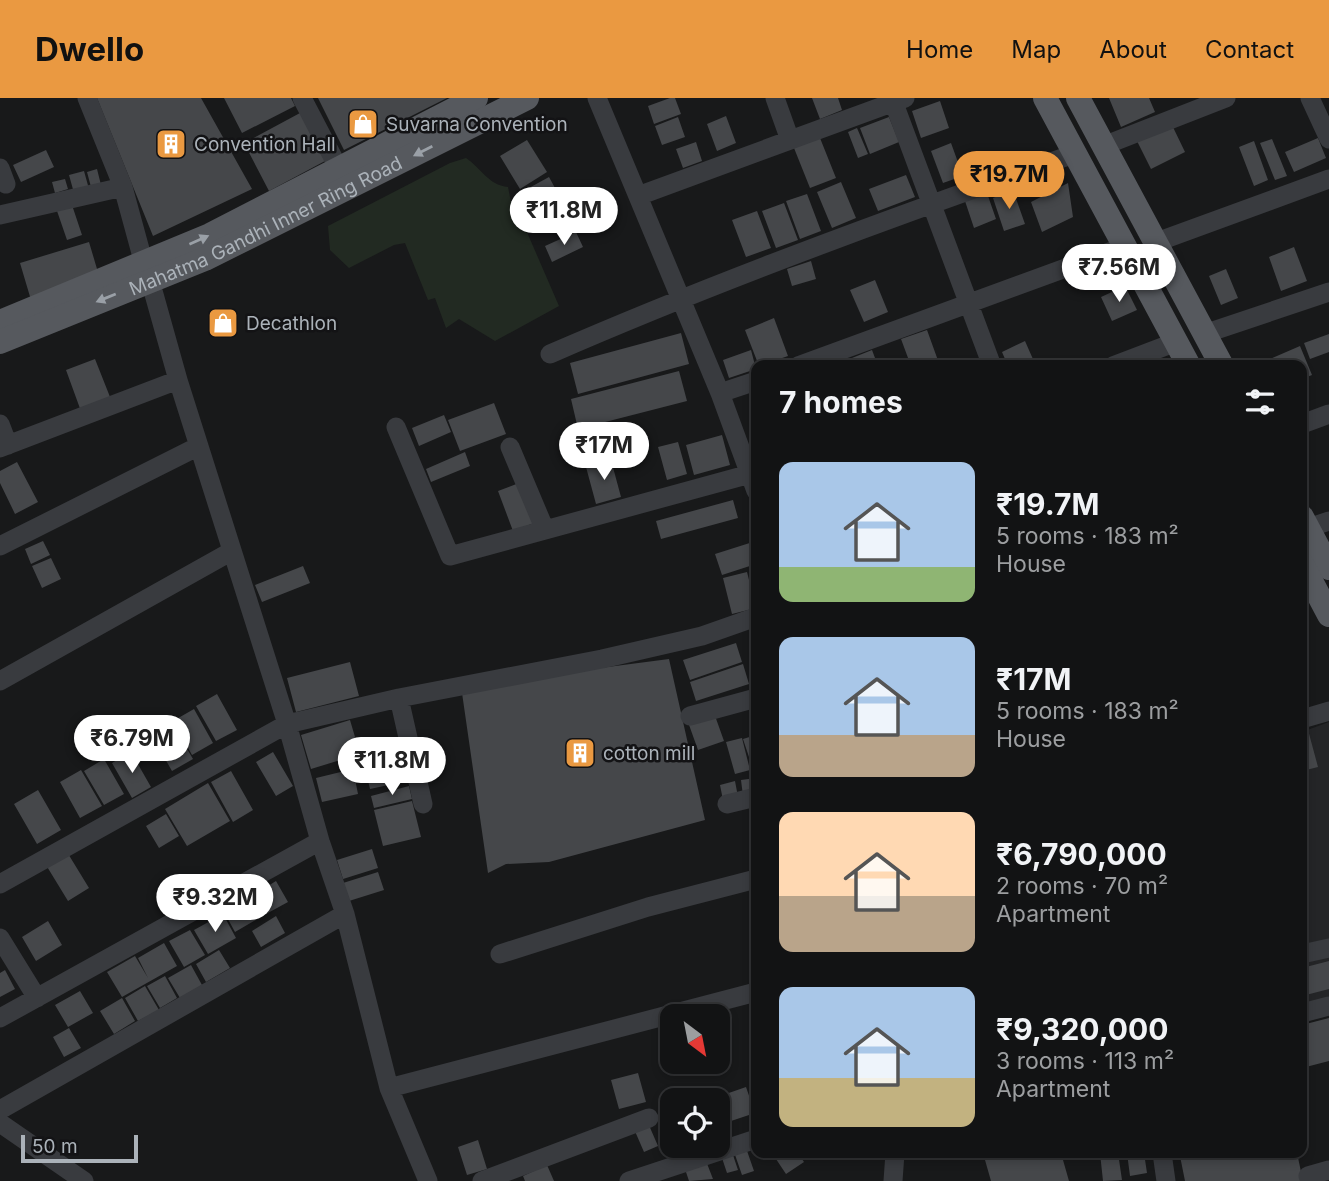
<!DOCTYPE html>
<meta charset="utf-8">
<style>
body{margin:0;font-family:Inter,sans-serif;background:#1b1c1d;color:#f1f3f6;height:100vh;display:flex;flex-direction:column;font-size:26px;white-space:nowrap}
*{box-sizing:border-box;margin:0}
p{font-size:23px;color:#9c9ea0}
.icon{flex:none;width:38px;height:38px;fill:none;stroke:currentColor;stroke-width:2;stroke-linecap:round;stroke-linejoin:round}
.map{position:relative;flex:1;overflow:hidden}
.details{position:absolute;left:751px;top:262px;width:556px;height:798px;display:flex;flex-direction:column;background:#121314;border-radius:14px;box-shadow:0 4px 10px #0003,0 0 0 2px #313234}
.details>*{flex:none}
.needle{width:46px;rotate:148deg}
.tools{position:absolute;left:660px;top:906px;display:grid;gap:14px}
.tools a{display:grid;place-items:center;width:70px;height:70px;border-radius:14px;background:#121314;box-shadow:0 4px 10px #0003,0 0 0 2px #313234;font-size:35px}
.scale{position:absolute;left:21px;bottom:18px;width:117px;box-sizing:border-box;padding-left:7px;border:4px solid #abb2b9;border-top:0;font-size:19px;line-height:24px;white-space:nowrap;color:#abb2b9;-webkit-text-stroke:5px #131315;paint-order:stroke}
.price{position:absolute;translate:-50% -60px;padding:0 16px;border-radius:24px;background:#fff;color:#222;font-size:23px;line-height:46px;filter:drop-shadow(0 2px 4px #0008)}
.price::after{content:'';position:absolute;left:50%;top:42px;width:21px;height:16px;margin-left:-10px;background:inherit;clip-path:polygon(0 0,100% 0,50% 100%)}
.price.on{background:#ea9941;color:#111}
ul{padding:0;list-style:none}
li{display:flex;align-items:center;gap:21px;height:175px;padding:0 28px}
li span{display:grid;place-items:center;flex:none;width:196px;height:140px;border-radius:14px;color:#555}
li>.icon{margin-inline-start:auto}
span .icon{width:84px;height:84px;fill:#fffc;stroke-width:1}
li b{font-size:30px}
h2{display:flex;justify-content:space-between;align-items:center;height:84px;padding:0 28px;font-size:30px}
header{display:flex;align-items:center;gap:42px;box-sizing:border-box;height:98px;padding:0 35px;background:#ea9941;color:#111}
header strong{font-size:33px}
nav{display:flex;gap:38px;margin-inline-start:auto;font-size:24px}
.map>svg:first-child{display:block}
</style>
<header>
<strong>Dwello</strong>
<nav><a>Home</a><a>Map</a><a>About</a><a>Contact</a></nav>
</header>
<div class="map">
<svg width="1329" height="1083" viewBox="0 0 1329 1083">
<rect width="100%" height="100%" fill="#18191a"/>
<path fill="#242527" d="M1329,624v276l-27,7v-273z"/>
<path fill="#222a22" d="M466,60c15,10 22,27 42,29l5,25 10,11 36,83 -64,35 -36,-22 -13,9 -11,-30 -7,2 -23,-57 -11,2 -45,23 -19,-18 -2,-24 122,-63z"/>
<path fill="#45474a" d="M97,0h104l51,91 -99,47z
M224,0h67l4,8 -53,27z
M318,0h129l-103,52z
M670,0h5l6,16 -27,10 -6,-18z
M812,0h26l4,12 -22,9z
M1109,0h40l6,14 -34,15z
M940,3l9,27 -28,10 -9,-27z
M300,15l25,48 -56,30 -25,-48z
M726,18l10,27 -19,8 -10,-27z
M678,19l7,20 -23,8 -7,-19z
M889,19l10,25 -29,12 -10,-26z
M1171,25l14,29 -34,17 -14,-28z
M857,30l11,26 -10,4 -10,-26z
M820,40l16,40 -26,10 -16,-40z
M1318,40l8,20 -32,14 -9,-20z
M1272,41l15,37 -12,4 -15,-37z
M527,42l20,32 -27,17 -20,-33z
M1254,43l14,39 -14,6 -15,-39z
M696,44l6,19 -19,7 -7,-19z
M951,45l12,33 -20,7 -12,-32z
M46,52l8,17 -33,15 -8,-17z
M97,71l4,16 -10,2 -4,-15z
M84,73l5,18 -15,4 -5,-18z
M906,77l9,22 -37,14 -9,-22z
M549,79l18,33 -31,17 -18,-33z
M65,81l3,10 -13,4 -3,-11z
M841,84l15,36 -24,10 -15,-36z
M1068,85l5,34 -31,15 -11,-30z
M1013,92l12,34 -21,7 -11,-33z
M987,95l9,26 -22,9 -9,-27z
M807,96l14,37 -21,8 -14,-38z
M71,104l11,33 -15,5 -11,-32z
M784,105l14,37 -22,8 -14,-37z
M757,113l14,37 -25,9 -14,-37z
M576,134l7,15 -31,15 -7,-16z
M89,144l11,37 -69,21 -11,-37z
M1294,149l13,34 -26,10 -12,-34z
M811,163l5,18 -24,7 -5,-17z
M1226,171l12,29 -17,7 -12,-29z
M875,182l13,32 -24,10 -14,-32z
M1125,188l12,24 -25,11 -11,-24z
M774,220l14,38 -29,10 -14,-36z
M927,232l13,36h-29l-10,-27z
M681,235l8,31 -111,30 -8,-31z
M1329,236v18l-19,7 -6,-16z
M1025,243l11,25h-28l-6,-14z
M1300,248l12,29 -10,4v-13h-40l-1,-3z
M751,252l5,19 -27,9 -6,-18z
M872,252l6,16h-23l-3,-8z
M95,261l17,43 -30,12 -16,-44z
M679,273l8,30 -109,28 -7,-30z
M494,305l12,31 -46,17 -12,-31z
M444,317l7,17 -32,14 -7,-18z
M722,337l8,30 -36,10 -8,-30z
M678,344l9,32 -20,6 -9,-33z
M465,354l5,14 -39,16 -5,-13z
M611,362l10,37 -25,7 -10,-37z
M17,364l21,40 -23,12 -15,-31v-12z
M519,385l15,40 -21,8 -15,-40z
M733,402l5,18 -77,21 -5,-18z
M43,443l7,14 -19,9 -6,-15z
M756,443v23l-34,11 -7,-21z
M51,460l10,21 -19,9 -10,-22z
M303,468l7,17 -48,19 -7,-17z
M747,474l9,36 -24,6 -9,-36z
M736,545l6,19 -52,18 -7,-20z
M669,561l36,161 -156,42 -43,2 -18,9 -27,-187z
M350,564l9,34 -63,16 -9,-34z
M743,566l6,20 -53,17 -6,-19z
M217,596l20,36 -21,11 -20,-35z
M194,611l19,34 -21,12 -19,-34z
M714,615l10,28 -26,9 -10,-28z
M350,622l10,34 -49,15 -10,-34z
M173,627l20,34 -21,12 -20,-35z
M1308,632l10,37 -16,4v-39z
M756,637v33l-3,1 -10,-30z
M742,640l8,32 -15,4 -9,-32z
M131,654l20,35 -19,11 -20,-35z
M273,654l20,34 -17,10 -20,-34z
M401,657l6,26 -37,8 -6,-25z
M104,661l20,35 -20,11 -20,-34z
M353,671l5,25 -36,8 -6,-24z
M81,672l21,36 -22,12 -20,-36z
M231,673l22,39 -20,12 -22,-40z
M756,680v16l-13,2 -2,-16z
M735,683l3,16 -15,3 -3,-15z
M208,685l22,38 -43,25 -22,-37z
M409,688l3,13 -38,9 -3,-12z
M38,692l23,40 -24,14 -23,-40z
M412,703l9,36 -38,9 -9,-36z
M166,716l13,22 -20,12 -13,-22z
M372,751l6,19 -35,11 -6,-19z
M67,754l22,36 -21,13 -22,-36z
M378,774l6,18 -35,11 -6,-18z
M276,783l12,21 -22,12 -11,-20z
M247,798l12,22 -24,14 -12,-22z
M223,816l13,24 -28,16 -14,-24z
M276,818l9,17 -24,14 -9,-16z
M48,823l14,24 -26,16 -14,-24z
M190,832l15,25 -21,12 -15,-26z
M164,845l13,23 -55,31 -15,-25 28,-16 13,22 -10,-20z
M219,852l11,18 -24,14 -10,-18z
M1329,863v28l-27,7v-28z
M191,867l11,20 -22,13 -12,-20z
M5,872l10,19 -15,8v-24z
M165,878l12,22 -17,10 -13,-22z
M145,888l14,24 -21,11 -13,-23z
M80,893l13,22 -25,14 -13,-22z
M122,900l13,23 -21,13 -14,-23z
M1329,920v43l-27,7v-43z
M69,930l12,20 -17,9 -11,-20z
M638,975l8,29 -27,7 -8,-29z
M746,989l9,26 -24,8 -8,-26z
M718,1005l9,23 -9,4z
M672,1012v30l-10,-27z
M648,1025l10,23 -14,6 -10,-23z
M478,1042l9,29 -20,6 -9,-28z
M745,1047l9,26 -12,4 -9,-26z
M731,1051l7,21 -11,3 -7,-21z
M772,1055h26l6,9 -18,12z
M983,1055h78l8,28h-78z
M1100,1055h18l4,27 -19,1z
M1127,1055h17l3,20 -17,3z
M1190,1055h107l6,28h-118l-5,-25z
M706,1063l7,18 -24,2 -4,-12z
M547,1067l7,16h-29l-2,-5z"/>
<g fill="none" stroke-linecap="round" stroke-linejoin="round">
<path stroke="#393b3f" stroke-width="19" d="M87,0l36,89 21,77
M302,0l37,71
M597,0l123,295 36,98
M775,0l15,42
M892,0l100,268
M1310,0l19,41
M1103,48l123,-48
M0,70l6,16
M638,98l267,-98
M0,117l123,-28
M1154,145l175,-64
M150,182l28,100 109,344 33,117 25,73 44,174 39,93
M1204,236l125,-42
M550,256c172,-75 347,-139 524,-200
M798,268l325,-119
M1113,268l63,-24
M720,295l36,-12
M0,326l8,21
M1302,326l27,-10
M396,329l54,129 300,-82
M510,349l35,83
M0,350l178,-68
M1308,430l21,-7
M0,448l199,-100
M0,583l232,-130
M399,600l24,106
M690,618l66,-18
M1302,621l27,-8
M727,706l29,-7
M0,786l287,-160 112,-26 203,-39 100,-23 54,-19
M0,840l37,60
M500,856l148,-47 108,-28
M1302,856l27,-6
M1302,915l27,-7
M0,920l320,-177
M389,990l367,-96
M0,1012l345,-196
M0,1025l84,58
M1162,1055l4,28
M1308,1078l21,-6
M482,1083l167,-63
M629,1083l127,-42
M893,1083l2,-28"/>
<g stroke="#56595e" stroke-width="24">
<path d="M1045,0l144,268"/>
<path d="M1078,0l144,268"/>
<path d="M0,224l210,-87 266,-137"/>
<path id="s1" d="M0,244l205,-83 322,-161"/>
<path d="M1302,419l27,51"/>
<path d="M1302,466l27,51"/>
</g>
</g>
<defs><path id="oneway-solid" d="M-6-.8H1V-3.2L6.5 0L1 3.2V.8H-6Z" transform="scale(1.75)"/></defs>
<g fill="#9aa0a7">
<use href="#oneway-solid" transform="translate(423 53) rotate(153)"/>
<use href="#oneway-solid" transform="translate(199 142) rotate(-24)"/>
<use href="#oneway-solid" transform="translate(106 200) rotate(158)"/>
</g>
<defs>
<g id="shop-square" transform="scale(1.575)"><rect x="-9" y="-9" width="18" height="18" rx="4" fill="#ea9941" stroke="#131315"/><path d="M-5-2.5h2.3a2.7 3.5 0 0 1 5.4 0H5L5.5 6h-11ZM-1.5-2.5h3a1.5 2.3 0 0 0-3 0Z" fill="#fff"/></g>
<g id="building-square" transform="scale(1.575)"><rect x="-9" y="-9" width="18" height="18" rx="4" fill="#ea9941" stroke="#131315"/><path d="M-4-6H4V6H1V3H-1V6H-4ZM-2.5-4.3h1.7v1.8h-1.7ZM.8-4.3h1.7v1.8H.8ZM-2.5-1h1.7V.8h-1.7ZM.8-1h1.7V.8H.8Z" fill="#fff"/></g>
</defs>
<g fill-rule="evenodd">
<use href="#shop-square" x="363" y="26"/>
<use href="#building-square" x="171" y="46"/>
<use href="#shop-square" x="223" y="225"/>
<use href="#building-square" x="580" y="655"/>
</g>
<g text-anchor="middle" stroke-width="5" stroke-linejoin="round" paint-order="stroke">
<g font-size="19" fill="#abb2b9" stroke="#131315" text-anchor="start">
<text x="386" y="33">Suvarna Convention</text>
<text x="194" y="53">Convention Hall</text>
<text x="246" y="232">Decathlon</text>
<text x="603" y="662">cotton mill</text>
</g>
<g font-size="19" fill="#abb2b9" stroke="#131315">
<text dy="7" stroke="none"><textPath href="#s1" startOffset="290">Mahatma Gandhi Inner Ring Road</textPath></text>
</g>
</g>
</svg>
<div class="tools">
<a><svg class="needle" viewBox="-14 -14 28 28"><path d="M0-13l5 13h-10z" fill="#e53935"/><path d="M0 13l5-13h-10z" fill="#9c9ea0"/></svg></a>
<a><svg class="icon" aria-label="locate" viewBox="0 0 24 24"><circle cx="12" cy="12" r="6"/><path d="M12 2v4M12 18v4M2 12h4M18 12h4"/></svg></a>
</div>
<div class="scale">50 m</div>
<b class="price on" style="left:1009px;top:113px">₹19.7M</b>
<b class="price" style="left:564px;top:149px">₹11.8M</b>
<b class="price" style="left:1119px;top:206px">₹7.56M</b>
<b class="price" style="left:604px;top:384px">₹17M</b>
<b class="price" style="left:132px;top:677px">₹6.79M</b>
<b class="price" style="left:392px;top:699px">₹11.8M</b>
<b class="price" style="left:215px;top:836px">₹9.32M</b>
<section class="details">
<h2>7 homes<svg class="icon" aria-label="filters" viewBox="0 0 24 24"><path d="M4 7h16M4 17h16"/><circle cx="9" cy="7" r="2"/><circle cx="15" cy="17" r="2"/></svg></h2>
<ul>
<li><span style="background:linear-gradient(#a9c7e8 75%,#8fb573 0)"><svg class="icon" aria-label="home" viewBox="0 0 24 24"><path d="M3 11l9-7 9 7M6 9v11h12V9"/></svg></span><div><b>₹19.7M</b><p>5 rooms · 183 m²</p><p>House</p></div></li>
<li><span style="background:linear-gradient(#a9c7e8 70%,#b9a48a 0)"><svg class="icon" aria-label="home" viewBox="0 0 24 24"><path d="M3 11l9-7 9 7M6 9v11h12V9"/></svg></span><div><b>₹17M</b><p>5 rooms · 183 m²</p><p>House</p></div></li>
<li><span style="background:linear-gradient(#ffd9b3 60%,#b9a48a 0)"><svg class="icon" aria-label="home" viewBox="0 0 24 24"><path d="M3 11l9-7 9 7M6 9v11h12V9"/></svg></span><div><b>₹6,790,000</b><p>2 rooms · 70 m²</p><p>Apartment</p></div></li>
<li><span style="background:linear-gradient(#a9c7e8 65%,#c2b280 0)"><svg class="icon" aria-label="home" viewBox="0 0 24 24"><path d="M3 11l9-7 9 7M6 9v11h12V9"/></svg></span><div><b>₹9,320,000</b><p>3 rooms · 113 m²</p><p>Apartment</p></div></li>
</ul>
</section>
</div>
